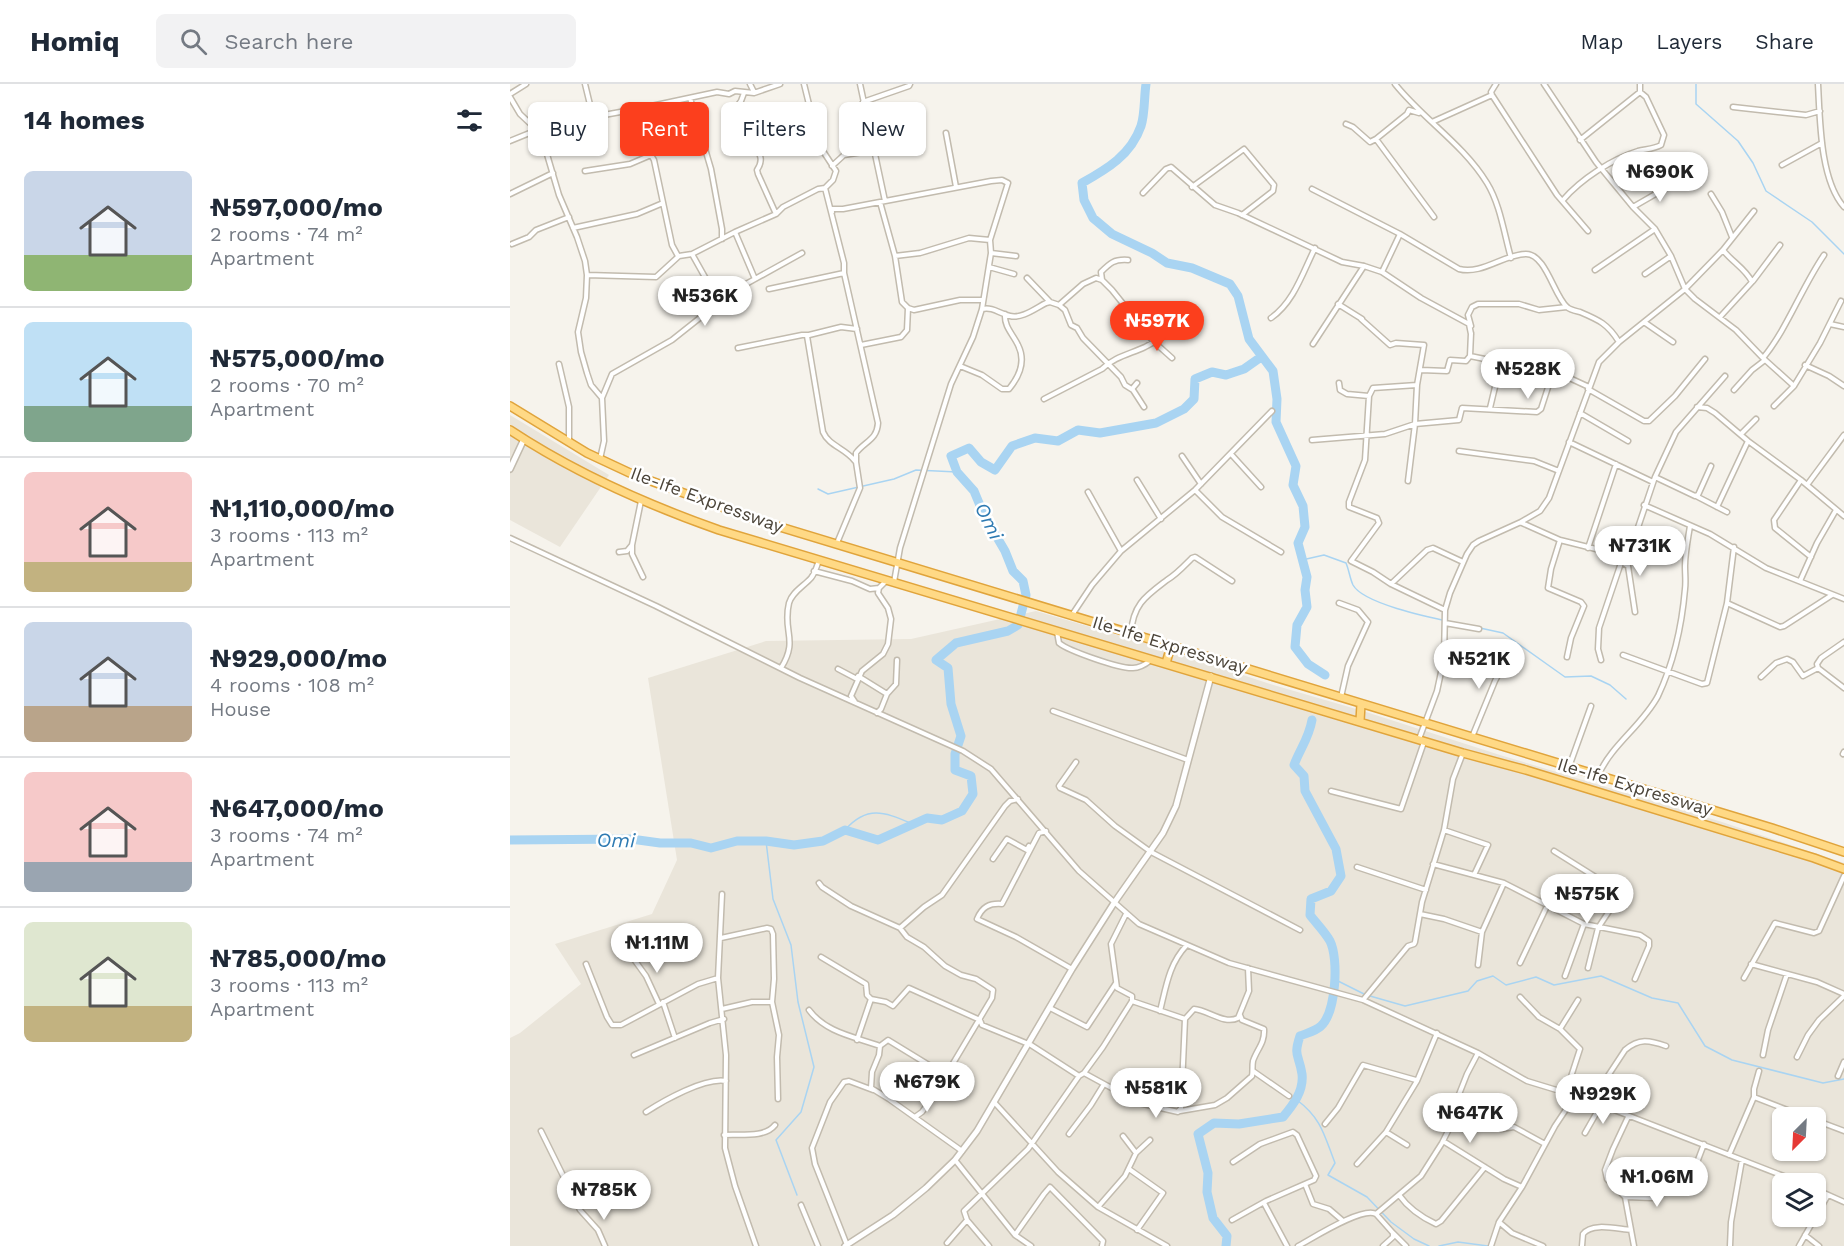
<!DOCTYPE html>
<meta charset="utf-8">
<style>
body{margin:0;font-family:"Work Sans",sans-serif;background:#f2f2f3;color:#1f2937;height:100vh;display:flex;flex-direction:column;font-size:22px;white-space:nowrap}
*{box-sizing:border-box;margin:0}
p{font-size:20px;color:#747a83}
.icon{flex:none;width:33px;height:33px;fill:none;stroke:currentColor;stroke-width:2;stroke-linecap:round;stroke-linejoin:round}
.map{position:relative;flex:1;overflow:hidden}
.panel{display:flex;flex-direction:column;background:#fff;width:510px}
.panel>*{flex:none}
.guide{position:absolute;left:18px;top:18px;width:570px;height:54px;display:flex;gap:12px}
.needle{width:39px;rotate:204deg}
.buttons{position:absolute;left:1262px;top:1023px;display:grid;gap:12px}
.buttons a{display:grid;place-items:center;width:54px;height:54px;border-radius:9px;background:#fff;box-shadow:0 2px 4px #0004;font-size:30px}
.price{position:absolute;translate:-50% -51px;padding:0 14px;border-radius:21px;background:#fff;color:#222;font-size:20px;line-height:39px;filter:drop-shadow(0 2px 3px #0008)}
.price::after{content:'';position:absolute;left:50%;top:36px;width:18px;height:14px;margin-left:-9px;background:inherit;clip-path:polygon(0 0,100% 0,50% 100%)}
.price.on{background:#fc3f1d;color:#fff}
ul{padding:0;list-style:none}
li{display:flex;align-items:center;gap:18px;height:150px;padding:0 24px}
li+li{border-top:2px solid #e0e1e3}
li span{display:grid;place-items:center;flex:none;width:168px;height:120px;border-radius:9px;color:#555}
li>.icon{margin-inline-start:auto}
span .icon{width:72px;height:72px;fill:#fffc;stroke-width:1}
li b{font-size:26px}
h2{display:flex;justify-content:space-between;align-items:center;height:72px;padding:0 24px;font-size:26px}
.chip{padding:0 21px;border-radius:9px;background:#fff;box-shadow:0 2px 4px #0004;font-size:21px;line-height:54px}
.chip.on{background:#fc3f1d;color:#fff}
header{display:flex;align-items:center;gap:36px;box-sizing:border-box;height:84px;padding:0 30px;background:#fff;border-bottom:2px solid #e0e1e3}
header strong{font-size:28px}
nav{display:flex;gap:33px;margin-inline-start:auto;font-size:21px}
.search{width:420px;height:54px;background:#f2f2f3;display:flex;align-items:center;gap:15px;box-sizing:border-box;padding:0 21px;border-radius:9px;color:#747a83;font-size:22px}
main{display:flex;flex:1;min-height:0}
.map>svg:first-child{display:block}
</style>
<header>
<strong>Homiq</strong>
<div class="search"><svg class="icon" aria-label="search" viewBox="0 0 24 24"><circle cx="10" cy="10" r="6"/><path d="M15 15l6 6"/></svg>Search here</div>
<nav><a>Map</a><a>Layers</a><a>Share</a></nav>
</header>
<main>
<section class="panel">
<h2>14 homes<svg class="icon" aria-label="filters" viewBox="0 0 24 24"><path d="M4 7h16M4 17h16"/><circle cx="9" cy="7" r="2"/><circle cx="15" cy="17" r="2"/></svg></h2>
<ul>
<li><span style="background:linear-gradient(#c9d6e8 70%,#8fb573 0)"><svg class="icon" aria-label="home" viewBox="0 0 24 24"><path d="M3 11l9-7 9 7M6 9v11h12V9"/></svg></span><div><b>₦597,000/mo</b><p>2 rooms · 74 m²</p><p>Apartment</p></div></li>
<li><span style="background:linear-gradient(#bfe0f5 70%,#7fa58c 0)"><svg class="icon" aria-label="home" viewBox="0 0 24 24"><path d="M3 11l9-7 9 7M6 9v11h12V9"/></svg></span><div><b>₦575,000/mo</b><p>2 rooms · 70 m²</p><p>Apartment</p></div></li>
<li><span style="background:linear-gradient(#f6c9c9 75%,#c2b280 0)"><svg class="icon" aria-label="home" viewBox="0 0 24 24"><path d="M3 11l9-7 9 7M6 9v11h12V9"/></svg></span><div><b>₦1,110,000/mo</b><p>3 rooms · 113 m²</p><p>Apartment</p></div></li>
<li><span style="background:linear-gradient(#c9d6e8 70%,#b9a48a 0)"><svg class="icon" aria-label="home" viewBox="0 0 24 24"><path d="M3 11l9-7 9 7M6 9v11h12V9"/></svg></span><div><b>₦929,000/mo</b><p>4 rooms · 108 m²</p><p>House</p></div></li>
<li><span style="background:linear-gradient(#f6c9c9 75%,#9aa5b1 0)"><svg class="icon" aria-label="home" viewBox="0 0 24 24"><path d="M3 11l9-7 9 7M6 9v11h12V9"/></svg></span><div><b>₦647,000/mo</b><p>3 rooms · 74 m²</p><p>Apartment</p></div></li>
<li><span style="background:linear-gradient(#dfe7d0 70%,#c2b280 0)"><svg class="icon" aria-label="home" viewBox="0 0 24 24"><path d="M3 11l9-7 9 7M6 9v11h12V9"/></svg></span><div><b>₦785,000/mo</b><p>3 rooms · 113 m²</p><p>Apartment</p></div></li>
</ul>
</section>
<div class="map">
<svg width="1334" height="1162" viewBox="0 0 1334 1162">
<rect width="100%" height="100%" fill="#f6f3ec"/>
<path fill="#eae5da" fill-rule="evenodd" d="M0,331l99,60 -49,72 -50,-27z
M526,527l119,35 112,37 96,28 137,44 222,67 122,41v383h-1334v-208l10,-5 61,-49 -26,-40 97,-30 25,-54 -29,-182 118,-37 145,-2zM1272,1034h33v32h-33zM1272,1100h33v32h-33z"/>
<g fill="none" stroke-linecap="round" stroke-linejoin="round">
<path stroke="#a9d4f2" stroke-width="1.5" d="M1186,0v20l42,37 15,22 13,28 46,31 32,32
M308,405l10,5 66,-15 22,-9 41,2
M792,476l22,-5 22,8c3,7 4,16 7,22 11,20 85,34 108,39
M970,544l23,5 62,44 26,-1 19,9 16,14
M335,746c23,-26 41,-17 68,-6
M256,757l7,58 18,46 7,57 16,65 -13,45 -25,28 21,55
M824,895l30,15
M860,912l35,10 63,-15 9,-10 16,-5 13,9 30,-8 18,8 47,-9 51,22 26,5 27,43 27,14 91,23 21,-4
M787,1016c25,19 27,35 38,63l-7,12 39,22 24,25 23,17 15,7
M929,1162l19,-4 30,4"/>
<path stroke="#a9d4f2" stroke-width="9" d="M636,0c-2,13 -1,30 -5,42 -10,29 -34,43 -59,57l2,17 9,18 19,16 40,19 15,10 25,5 38,16 8,12 11,43 24,32 4,28 -1,23 20,44 -3,19 10,21 2,21 -7,16 9,34 -2,13 2,17 -10,18 -2,22 13,17 17,11
M0,756l121,-1 29,4h31l20,5 26,-7h29l28,4 29,-4 22,-11 33,10 49,-22 15,2 20,-9 11,-17 -2,-18 -16,-6v-16l6,-18 -10,-32 -3,-36 -12,-8 20,-17 52,-12 10,-6 8,-30 -3,-14 -10,-10 -8,-20 -21,-36 -10,-24 -17,-19 -6,-16 18,-8 12,14 14,8 17,-24 23,-8 23,3 20,-11 22,3 56,-10 28,-14 10,-10 1,-20 17,-7 14,3 18,-6 17,-12
M716,1162l1,-10 -14,-18 -6,-26 1,-19 -10,-39 16,-11 25,1 44,-7c10,-12 21,-26 19,-43 -3,-20 -9,-17 -2,-38 7,-3 16,-5 21,-10 15,-14 18,-67 9,-85 -5,-9 -14,-18 -20,-26l1,-16 20,-8 10,-15 -5,-27 -31,-58 -1,-15 -10,-11c6,-16 15,-27 18,-45"/>
<g stroke="#c2bbae" stroke-width="7">
<path id="minor" d="M240,0l4,8
M350,0l25,117
M885,0c28,35 68,60 92,99 13,21 17,50 24,75
M986,0l-5,8 1,3 65,100 31,36
M1034,0l52,78 37,45 22,22 16,27 14,33 10,10 41,31 27,28 31,28
M1308,0c2,36 2,96 26,123
M234,9l-3,8 -16,21 5,14 14,7 12,4c5,9 7,14 1,23l1,4 18,40
M0,10l16,-10
M0,13l10,17 17,16 9,21 13,44 18,42 8,24 2,14 -1,23 -8,34 3,20 6,21 4,12 11,13 2,43 -4,18
M180,14l21,71 11,60v10
M353,18l46,-16 1,-2
M1223,23l73,8 14,-4
M83,33l49,-9
M922,38l60,-27
M836,40l7,3 17,15 6,-3 58,78
M436,49l10,54
M866,55l31,-25 2,-4 10,3
M1070,56l60,-48
M0,57l27,-11 56,-13 -8,-33
M1272,81l40,-22
M322,82l12,-11 31,-5
M1145,82l1,26
M75,87l45,-7 21,-9
M682,103l52,-38 30,36 -1,6 -31,24
M315,104l19,75v10l34,150c-1,17 -13,18 -22,30v9l4,26 -23,55
M802,105l88,45 59,35c23,6 45,-15 67,-15 20,0 28,42 41,53 3,3 9,4 13,5 19,8 28,12 39,30
M633,109l23,-24 5,-2 44,38 23,8 104,49 22,4 18,6 39,26 48,26 2,10
M0,110l43,-21
M1201,110l11,18 10,25
M1053,116c18,-21 49,-41 75,-49 8,-2 16,-2 23,-6l3,-10 -18,-38 -6,-5v-8
M370,118l15,54 7,46 6,6 6,2 46,-10h23
M1123,123l45,-26
M322,128l-1,-3h12l148,-28 11,-1 6,3 -18,57 1,13 -9,56 -9,28 -22,47 -51,164 -6,34
M63,144l64,-14 26,-11
M225,148l20,47
M2,160l17,-7 7,-7 33,-13
M481,169l25,3
M182,170l23,41
M168,172l-6,-11 -18,-85 -3,-5 -9,-47 75,-16 12,2 6,-3 19,2 26,-9
M385,172l25,-3 49,-15 21,2
M479,183l25,7
M1085,186l60,-41
M872,188l18,-38
M1135,190l26,-18
M77,191l69,2 23,-21 13,-2 43,-22 41,-18 7,-7 35,-18 7,-1 8,-8 3,-9 -17,-26 -15,-61
M517,194l23,24
M592,196l10,10 41,51 19,17
M1243,197l27,-36
M259,205l75,-16
M828,220l24,15
M549,221l6,5 6,15 6,3 6,10 38,39 4,8 8,5 11,17
M472,225c12,-2 16,4 28,7 12,3 26,-8 36,-13l4,-1 9,3 24,-21 13,-6 6,2 -1,-8c9,-9 13,-13 27,-12
M1210,233l32,-35c-6,-13 -21,-21 -29,-32
M761,234c23,-16 32,-46 44,-70
M851,235l29,26 6,-2 28,2 -7,40 -2,39 -7,57
M1134,238l29,20
M1320,240l14,3
M961,242l-3,-11 4,-8 6,-3h41l20,6 28,-3
M961,249l-1,23 93,19 26,12
M297,252l16,96c6,14 22,16 32,29
M803,260l51,-78
M351,261l40,-8 6,-7 1,-22
M228,264l64,-13h7l32,-8 16,2
M1253,274c24,-29 39,-71 61,-103
M49,280l10,43v34
M1295,281l24,11 15,10
M450,282l22,9 20,14h7c10,-12 17,-28 9,-44 -5,-11 -14,-18 -13,-31
M911,286l26,1 3,-11 16,1 4,-5
M829,299l1,7 7,4 22,2 4,-8 44,-3
M622,305l5,-6
M1078,305l56,32h5l26,-25 30,-37
M1224,306l18,-20 13,-10
M859,312l-4,64 -16,42v5l28,11 2,5 -28,38 22,11 18,12 54,26
M92,314l10,-24 60,-34 34,-27 9,-18 31,-11 56,-31
M534,315l58,-30c12,-12 28,-15 43,-22 17,-9 33,-20 50,-28
M1264,322l20,-20 26,-43 21,-42
M1187,323l10,1 8,5 33,28 53,39 43,36
M980,324l11,-46
M1070,329l48,28
M1231,350l15,-15
M802,356l73,-6 30,-10 44,-4 3,-12 75,4 4,-3 12,-37
M1059,358l84,40
M949,367l75,10 25,10
M721,370l30,33
M672,372l19,28
M1145,393l40,19 3,-1 13,-29
M627,396l24,39
M1291,396l-27,40 1,8 36,29
M1297,401l37,-50
M685,406l27,27 59,35
M578,408l33,59
M1186,412l31,16
M1134,421l66,29 56,34 78,31
M1207,423l31,-66
M1012,439l38,17 68,17 27,-80 21,-45 49,-56
M0,454l146,68 144,72 163,73 28,18 88,102 60,53 90,39 134,37 115,53 49,28 59,18 218,85
M1050,456l-9,29 -3,19 33,14 3,4 -13,32 -4,19
M122,461v9l11,23
M1078,464l28,-84
M109,468l8,-1 5,-6 9,-44
M1112,478l6,4 7,46
M304,487l38,10 18,8 9,-1
M1290,497l17,-38 19,-33
M881,500l36,-34 6,-2 30,14
M829,519l19,7 10,12 -20,44 -7,31
M1217,519l53,24 4,-1 48,-31
M562,531l20,-30 29,-34 74,-61 77,-79
M935,539l34,6
M547,548l2,11c10,8 61,26 74,25 7,0 13,-4 18,-8
M621,549c2,-29 15,-37 36,-53 10,-6 17,-14 25,-22l3,-1 37,24
M1334,558l-23,16 -4,6 1,4 26,20
M1113,571l68,25 11,4 5,-1 20,-80 7,-56
M1091,576l-3,-11 1,-21 24,-71
M271,584c18,-29 1,-36 8,-65 3,-11 15,-17 22,-25 4,-5 6,-12 8,-18
M328,585l19,10
M348,592l29,18
M1251,593l15,-14 11,-4 6,3 10,14 15,-8
M345,618l-4,-6 11,-25 21,-17 5,-10 3,-25 -3,-11 -10,-15 1,-5 8,-8
M543,627l135,49
M367,629l4,-4 6,-15 9,-10 1,-24
M962,653l23,-56 14,-27
M909,655l18,-48 7,-33 1,-48 5,-17 17,-39 6,-9 6,-4 42,-19 19,-11 9,-13 50,-136 20,-20 66,-53 38,-39 31,-39
M1333,670l1,-2
M566,678l-17,24 1,2 26,12 29,26 36,26 149,78
M1059,683l22,-61
M1088,692c13,-31 44,-50 60,-80 15,-32 24,-72 27,-107 1,-7 0,-15 0,-23 0,-13 3,-27 5,-40
M821,707l70,18 23,-67
M934,746l44,15 -14,30
M536,747l-7,2 -37,71c-13,-1 -20,3 -25,15l39,18 56,32
M1044,767l59,37 6,8 -21,32 -10,40
M483,775l14,-20 20,11 2,-4
M923,780l71,19 80,41 56,11 9,6v5l-14,33
M847,783l69,23
M309,799l3,4 29,19 49,22 7,9 17,10 21,19 16,9 15,4 17,11 -1,8 -59,99 -11,15 -7,5
M212,810l-4,84 8,77 -1,93 10,38 21,60
M616,830l-15,30 6,44 15,8v5
M910,830l24,5 38,13
M390,844l24,-21 18,-12 63,-89 5,-5 8,-2
M211,854l46,-10 4,1 2,5 1,45 -2,23 7,33 -2,22 1,42
M311,873l45,27 1,11 4,4 -14,41
M123,874l13,18 13,28
M1010,879l28,-59
M76,880l21,53 5,8h9l77,-41 20,-6
M1241,880l66,18 27,12
M968,881l4,-33 22,-49
M1055,892l19,-52
M1234,894l31,-55 39,10 5,-2 25,-55
M1010,913l19,20 21,12 20,20 -14,43
M361,915l15,3 7,4 16,-18 71,32 2,5 49,20 48,31 5,-3 55,30 39,9 3,-4 4,-89 9,-10c14,1 30,16 44,9l11,-27 -1,-23
M853,916l45,-54 6,-2 1,-2 7,-40 22,-72 9,-51 10,-26
M153,918l12,36
M540,924l37,19 29,-44
M212,925l30,-7h20
M299,926c17,23 47,27 71,36l-1,9 -7,17 -1,16 18,11 73,52
M650,927c6,-24 9,-47 26,-65
M1050,945l18,-29
M370,962l8,-6 49,30h11
M124,971l76,-32 14,-4
M1253,971l5,-25 19,-56
M1287,973l11,-22 11,-15 25,-24
M743,987l36,25
M574,989l19,-26 29,-46 53,18
M1328,992l6,-14
M1244,1013l54,21
M1076,1015l6,-7 3,1 3,-2 27,-41c14,-12 24,-10 41,-4
M484,1018l64,70 40,35 69,39
M944,1023l27,10 20,12 13,-2 31,17
M670,1027l35,-6 12,-7 25,-22c1,-5 0,-10 1,-15 4,-12 12,-18 11,-32l-22,-9 -2,-5
M136,1028c17,-11 59,-35 80,-31
M1118,1033l-15,32 -8,21 2,9 18,18 9,49
M1305,1036l29,11
M815,1040l13,-16 25,-43 53,15
M31,1047l39,79 18,20 7,16
M876,1048l21,13
M1075,1049l16,-28
M559,1050l22,-29 13,-21
M214,1051c16,-1 41,3 51,-10
M613,1052l13,17
M933,1057l61,38 18,8
M1219,1071l25,-58v-8l5,-18
M445,1076l60,75 16,11
M847,1080l29,-32 31,-51 20,-48
M619,1085l34,24 -26,37
M1183,1089l11,-29
M795,1100l8,20 16,5 14,12
M1305,1105l29,13
M889,1111c10,14 22,22 37,29l5,-3 44,-54
M1115,1113l29,1 9,-20
M754,1119l23,43
M291,1121l17,41
M588,1123l27,-31 11,-23 14,-13
M866,1130l17,19v4l-10,9
M722,1136l34,-19 48,-21 2,-4 -19,-41 -4,-3 -33,12 -27,18
M989,1138l13,11 31,13
M883,1149l13,13
M505,1151l29,-41 6,-7 53,54 -1,5
M1295,1151l14,11
M437,1159l20,-23
M337,1161l-32,-81 -3,-16 18,-46 14,-20 5,-1 24,9
M479,1162l-22,-26 -3,-9 64,-62 51,-73
M788,1162c15,-8 65,-40 78,-32l45,-38 21,-33 10,-20 2,-16 13,-33 11,-21
M981,1162l8,-24 23,-35 33,-61 20,-30
M1072,1162l1,-12c9,-12 34,-5 48,-4
M1220,1162l1,-24 11,-62
M1289,1162l29,-51"/>
</g>
<g stroke="#c2bbae" stroke-width="8">
<path id="tertiary" d="M0,385l14,-30
M335,1162l48,-31 33,-27 29,-28 22,-29 95,-162 42,-66 49,-70 13,-27 35,-130"/>
</g>
<g stroke="#e0a43c" stroke-width="10">
<path id="trunk" d="M0,322l77,47 45,21 125,46 1015,308 72,24
M0,346c65,43 135,74 209,100l744,223 63,17 288,88 30,11
M656,579l5,-17
M850,637l1,-17"/>
</g>
<use href="#minor" stroke="#fff" stroke-width="4"/>
<use href="#tertiary" stroke="#fff" stroke-width="5"/>
<use href="#trunk" stroke="#ffd985" stroke-width="7"/>
</g>
<g text-anchor="middle" stroke-width="5" stroke-linejoin="round" paint-order="stroke">
<g font-size="18" fill="#4b4439" stroke="#fff">
<text transform="translate(197 416) rotate(20)" y="6">Ile-Ife Expressway</text>
<text transform="translate(660 561) rotate(17)" y="6">Ile-Ife Expressway</text>
<text transform="translate(1125 703) rotate(17)" y="6">Ile-Ife Expressway</text>
</g>
<g font-size="20" font-style="italic" fill="#2e7ab2" stroke="#fff">
<text transform="translate(479 437) rotate(64)" y="7">Omi</text>
<text transform="translate(106 756) rotate(1)" y="7">Omi</text>
</g>
</g>
</svg>
<div class="buttons">
<a><svg class="needle" viewBox="-14 -14 28 28"><path d="M0-13l5 13h-10z" fill="#e53935"/><path d="M0 13l5-13h-10z" fill="#747a83"/></svg></a>
<a><svg class="icon" aria-label="layers" viewBox="0 0 24 24"><path d="M12 4l9 5-9 5-9-5zM3 14l9 5 9-5"/></svg></a>
</div>
<b class="price" style="left:1150px;top:119px">₦690K</b>
<b class="price" style="left:195px;top:243px">₦536K</b>
<b class="price on" style="left:647px;top:268px">₦597K</b>
<b class="price" style="left:1018px;top:316px">₦528K</b>
<b class="price" style="left:1130px;top:493px">₦731K</b>
<b class="price" style="left:969px;top:606px">₦521K</b>
<b class="price" style="left:1077px;top:841px">₦575K</b>
<b class="price" style="left:147px;top:890px">₦1.11M</b>
<b class="price" style="left:417px;top:1029px">₦679K</b>
<b class="price" style="left:646px;top:1035px">₦581K</b>
<b class="price" style="left:1093px;top:1041px">₦929K</b>
<b class="price" style="left:960px;top:1060px">₦647K</b>
<b class="price" style="left:1147px;top:1124px">₦1.06M</b>
<b class="price" style="left:94px;top:1137px">₦785K</b>
<div class="guide">
<a class="chip">Buy</a>
<a class="chip on">Rent</a>
<a class="chip">Filters</a>
<a class="chip">New</a>
</div>
</div>
</main>
